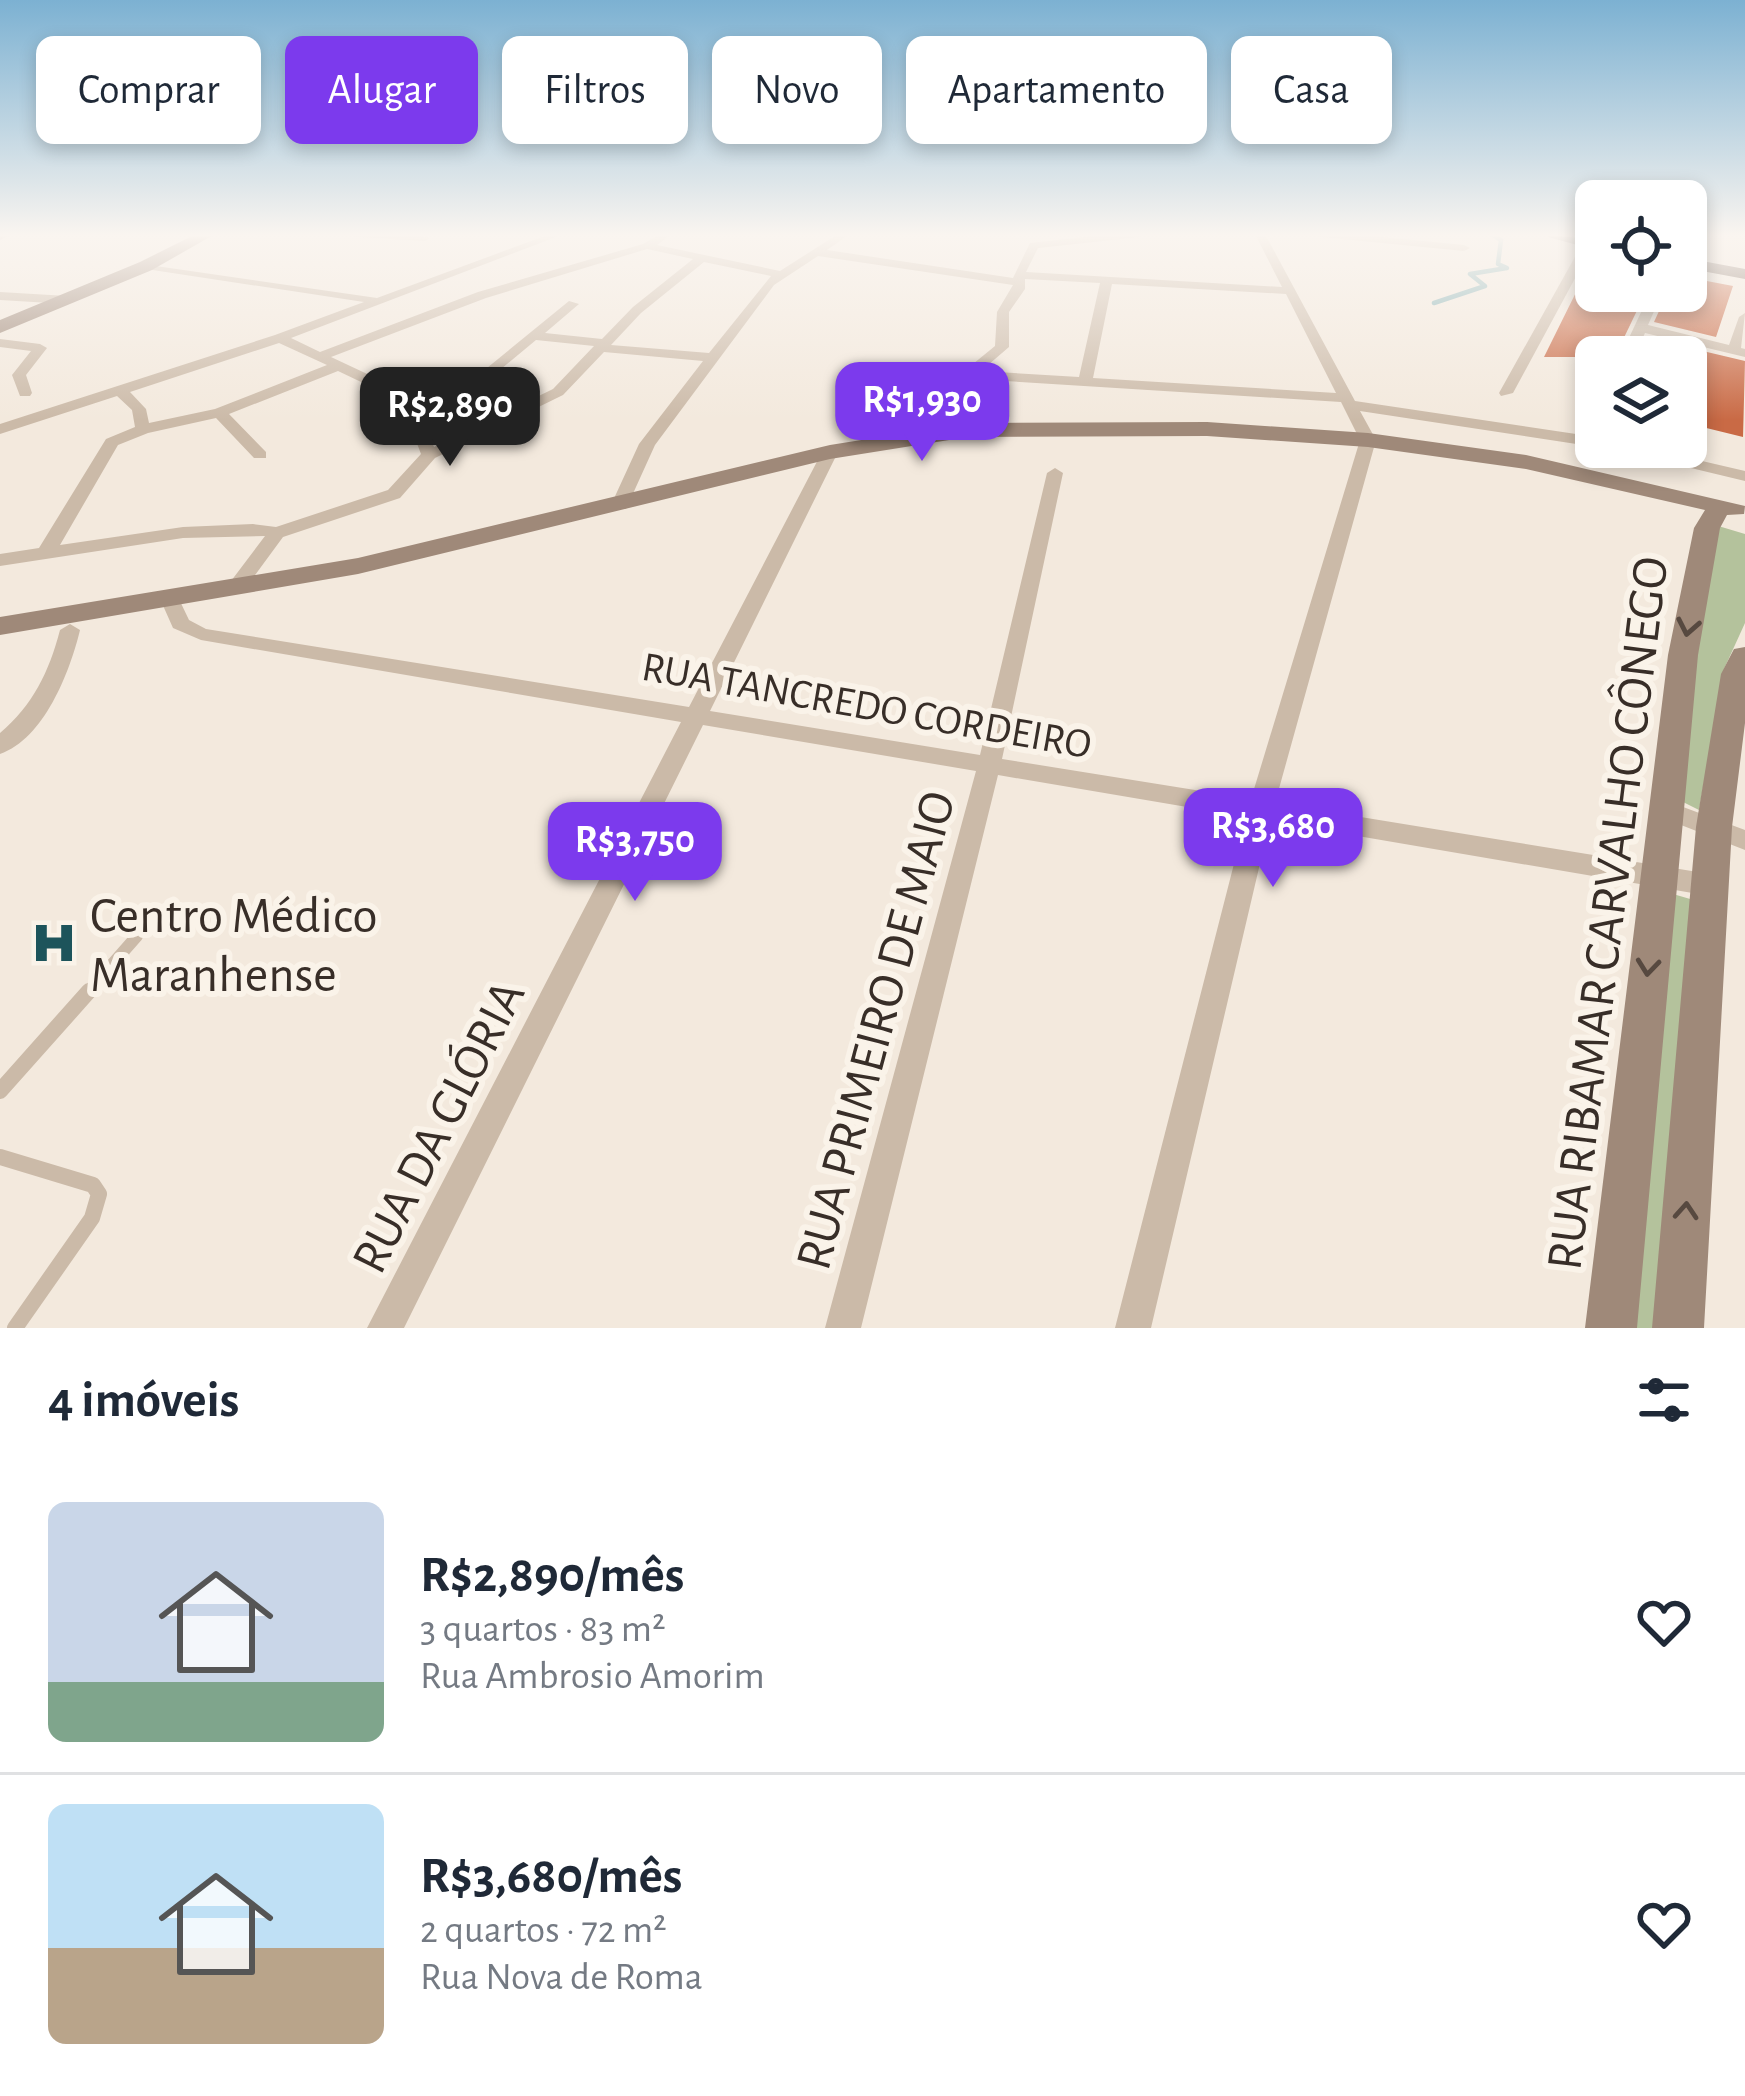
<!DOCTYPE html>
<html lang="pt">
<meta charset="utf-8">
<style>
body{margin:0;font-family:"Alegreya Sans",sans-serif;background:#f2f2f3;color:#1f2937;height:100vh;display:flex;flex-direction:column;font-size:45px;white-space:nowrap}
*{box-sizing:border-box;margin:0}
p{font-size:39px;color:#747a83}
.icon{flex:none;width:66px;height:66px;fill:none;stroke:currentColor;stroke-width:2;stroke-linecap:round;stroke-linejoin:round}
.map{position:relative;height:1328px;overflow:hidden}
.panel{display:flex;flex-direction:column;background:#fff;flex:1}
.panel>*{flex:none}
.top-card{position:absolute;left:36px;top:36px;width:1674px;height:108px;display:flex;gap:24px}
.tools{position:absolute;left:1575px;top:180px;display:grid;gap:24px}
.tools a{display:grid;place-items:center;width:132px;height:132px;border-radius:18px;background:#fff;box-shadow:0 6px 18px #0003;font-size:60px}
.price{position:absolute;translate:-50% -102px;padding:0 27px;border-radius:24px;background:#7c3aed;color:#fff;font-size:39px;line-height:78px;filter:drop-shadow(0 3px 6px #0008)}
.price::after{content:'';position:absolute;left:50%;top:72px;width:36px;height:27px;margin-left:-18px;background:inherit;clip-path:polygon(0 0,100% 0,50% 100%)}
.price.selected{background:#222;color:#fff}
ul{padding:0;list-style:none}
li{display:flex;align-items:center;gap:36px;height:300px;padding:0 48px}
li+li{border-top:3px solid #e0e1e3}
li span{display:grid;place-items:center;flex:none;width:336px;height:240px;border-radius:18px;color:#555}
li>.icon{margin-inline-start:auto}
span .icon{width:144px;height:144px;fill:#fffc;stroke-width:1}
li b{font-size:51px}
h2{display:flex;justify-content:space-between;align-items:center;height:144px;padding:0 48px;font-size:51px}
.tag{padding:0 42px;border-radius:18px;background:#fff;box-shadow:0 6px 18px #0003;font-size:42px;line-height:108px}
.tag.selected{background:#7c3aed;color:#fff}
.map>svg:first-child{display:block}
</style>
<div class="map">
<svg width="1745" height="1328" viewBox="0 0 1745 1328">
<rect width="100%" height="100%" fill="#f3e9dd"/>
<path fill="#b4c29c" d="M1715,525l30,9v89l-21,46 -25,141 -16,-8 11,-143z
M1673,894l24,7 -31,427h-40z"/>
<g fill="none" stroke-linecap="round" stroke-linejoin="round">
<path stroke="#7bacb1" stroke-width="4.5" d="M1434,303l51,-17 -15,-12 37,-6 -9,-4 3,-24 -10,-6"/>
</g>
<path fill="#c96a45" d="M1591,262h5v29l49,3 -27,56 -7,7h-67z
M1686,277l47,9 -17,51 -62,-15 11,-24 7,-7h14z
M1648,338l97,23 -2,76 -57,-14v-66l-46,-2z"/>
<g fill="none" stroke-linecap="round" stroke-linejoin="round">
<path stroke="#cbbaa8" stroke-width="12" d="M86,994l51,-58"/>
<path stroke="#cbbaa8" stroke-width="16" d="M0,1091l89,-100
M0,1157l93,28 6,9 -7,24 -77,110"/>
<path fill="#cbbaa8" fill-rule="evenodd" d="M352,234h56l22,4 -5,3 -68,-4z
M550,234h14l-273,104 29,14 158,-60 165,-48 17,-10h12l-15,11 123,26 58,-37h12l-23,16 186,28 17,-35 81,-9h34l-5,3 -102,11 -12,24 256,15 -27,-53h10l90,167 241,36v10l-236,-36 16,29 -101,363 435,71 9,4 4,7 -4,7 -9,4 -440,-75 -119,507h-36l131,-511 -248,-42 -137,553h-36l151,-557 -273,-46 -299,603h-37l314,-606 -480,-82 -28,-12 -12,-27 3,-4h14l11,23 17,9 483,78 133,-255 8,-5 8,5 -128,259 270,44 67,-282 8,-5 8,5 -61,286 249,40 109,-359 -19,-38 -369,-23 -74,62h-12v-6l109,-89 2,-34 16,-27 -195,-29 -44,29 -119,160 -29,64h-12l-3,-4 28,-61 64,-83 -99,-9 -41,43 -128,63 -35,40 -117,39 -41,56h-14l-3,-4 40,-53 -82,2 -183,28v-12l39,-6 67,-109 29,-12 -3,-17 -15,-14 -117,38v-10l275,-89 89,-33 -218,-33 -4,-1v-4l235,34zM647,249l46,10 -60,48 -31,32 -57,-6 34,-29 -10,-3 -98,80 12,3 53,-44 58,6 -41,43 -119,58 -22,-52 -81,-38 155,-59zM704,262l67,14 -62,77 -98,-8 30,-32zM1025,279l75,4 -21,94 -98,-6 28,-24v-35l16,-23zM1112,284l174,10 50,99 -243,-15zM279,343l48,22 -112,44 -66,14 -3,-14 -16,-17zM338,371l63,30 20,53 -33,36 -112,37 -23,-3 -70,3 -123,18 58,-100 30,-12 68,-15 38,40h12v-6l-37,-38z
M1316,234h36l112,11 6,3 -6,3 -143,-14z
M1596,251v6l-10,1 -73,135 -12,3 -2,-3 77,-138z
M1651,291h12l-15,34 81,20 10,-28 6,-4 -4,35 4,1v8l-100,-24 -11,24h-14z
M0,292l67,4 6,4 -6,4 -67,-4z
M0,339l40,5 7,4 -21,27 6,18 -2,3h-10l-8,-21 19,-24 -31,-4z
M1614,447h28l103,24v10l-129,-31z
M70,624l10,6c-10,42 -36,109 -80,124v-21c33,-28 49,-61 60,-103z
M1667,801l78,29v20l-87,-34 -3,-6 3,-6z"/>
<path fill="#9f8979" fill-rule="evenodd" d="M0,234h11l-11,6z
M196,234h19l-63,36 -152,63v-13l140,-58z
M1207,422l161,11 158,22 219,51 -1,8 -17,1 -7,13 -22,127 -61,673h-52l83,-673 26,-127 11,-18 -179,-41 -158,-22 -161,-11 -239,1 -138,22 -472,115 -358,61v-18l358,-59 472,-113 138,-22z
M1745,647v76l-13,104 -28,501h-52l44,-501 25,-153 13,-25z"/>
<path fill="#7a6659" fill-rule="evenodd" d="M1545,234l51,6v10l-48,-13z
M1686,258l59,11v10l-59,-11z"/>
</g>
<defs><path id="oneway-chevron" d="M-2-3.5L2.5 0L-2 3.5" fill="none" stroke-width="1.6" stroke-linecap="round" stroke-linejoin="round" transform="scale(3)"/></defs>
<g stroke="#574940">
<use href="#oneway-chevron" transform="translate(1688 627) rotate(101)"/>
<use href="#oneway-chevron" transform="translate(1648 967) rotate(96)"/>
<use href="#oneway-chevron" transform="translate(1686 1211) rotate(-86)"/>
</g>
<linearGradient id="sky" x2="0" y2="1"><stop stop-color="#7cb1d2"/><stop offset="0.56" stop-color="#faf5f0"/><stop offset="1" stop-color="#faf5f0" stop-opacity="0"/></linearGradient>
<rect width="1745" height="420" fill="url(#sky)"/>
<defs>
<g id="hospital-bare" transform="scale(3.6)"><path d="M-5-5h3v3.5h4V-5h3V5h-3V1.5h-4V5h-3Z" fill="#1d545b" stroke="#faf3e9" stroke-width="2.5" paint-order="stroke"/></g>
</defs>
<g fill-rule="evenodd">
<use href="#hospital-bare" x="54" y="943"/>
</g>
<g text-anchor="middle" stroke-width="12" stroke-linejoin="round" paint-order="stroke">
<g font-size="42" fill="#382e28" stroke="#faf3e9">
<text transform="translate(867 704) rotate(10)" y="15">RUA TANCREDO CORDEIRO</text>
</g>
<g font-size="51" fill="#382e28" stroke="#faf3e9">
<text transform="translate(1606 913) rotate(-83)" y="18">RUA RIBAMAR CARVALHO CÔNEGO</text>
<text transform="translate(874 1030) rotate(-75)" y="18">RUA PRIMEIRO DE MAIO</text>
<text transform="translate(437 1126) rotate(-63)" y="18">RUA DA GLÓRIA</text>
</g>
<g font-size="51" fill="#382e28" stroke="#faf3e9" text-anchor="start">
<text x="90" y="932">Centro Médico<tspan x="90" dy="59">Maranhense</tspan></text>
</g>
</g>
</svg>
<div class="tools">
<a><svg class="icon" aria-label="locate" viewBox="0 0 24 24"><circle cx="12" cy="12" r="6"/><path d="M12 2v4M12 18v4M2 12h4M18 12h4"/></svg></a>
<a><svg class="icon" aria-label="layers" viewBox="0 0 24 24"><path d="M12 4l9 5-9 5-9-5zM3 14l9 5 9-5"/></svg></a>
</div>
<b class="price" style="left:922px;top:464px">R$1,930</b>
<b class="price selected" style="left:450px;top:469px">R$2,890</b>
<b class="price" style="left:1273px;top:890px">R$3,680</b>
<b class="price" style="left:635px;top:904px">R$3,750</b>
<div class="top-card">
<a class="tag">Comprar</a>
<a class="tag selected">Alugar</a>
<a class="tag">Filtros</a>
<a class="tag">Novo</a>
<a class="tag">Apartamento</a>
<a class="tag">Casa</a>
</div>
</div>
<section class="panel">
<h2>4 imóveis<svg class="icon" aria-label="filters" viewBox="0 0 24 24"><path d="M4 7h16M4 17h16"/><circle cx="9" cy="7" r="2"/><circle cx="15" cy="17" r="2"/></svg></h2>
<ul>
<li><span style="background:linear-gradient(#c9d6e8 75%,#7fa58c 0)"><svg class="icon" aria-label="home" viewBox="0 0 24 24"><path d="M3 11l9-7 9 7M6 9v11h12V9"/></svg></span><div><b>R$2,890/mês</b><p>3 quartos · 83 m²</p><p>Rua Ambrosio Amorim</p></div><svg class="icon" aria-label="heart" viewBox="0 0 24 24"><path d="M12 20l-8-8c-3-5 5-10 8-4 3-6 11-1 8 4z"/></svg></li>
<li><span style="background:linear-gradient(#bfe0f5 60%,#b9a48a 0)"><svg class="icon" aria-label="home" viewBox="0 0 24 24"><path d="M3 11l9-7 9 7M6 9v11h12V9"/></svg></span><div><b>R$3,680/mês</b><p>2 quartos · 72 m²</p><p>Rua Nova de Roma</p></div><svg class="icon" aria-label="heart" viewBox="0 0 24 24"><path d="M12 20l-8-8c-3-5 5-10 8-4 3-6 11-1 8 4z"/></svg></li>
</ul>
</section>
